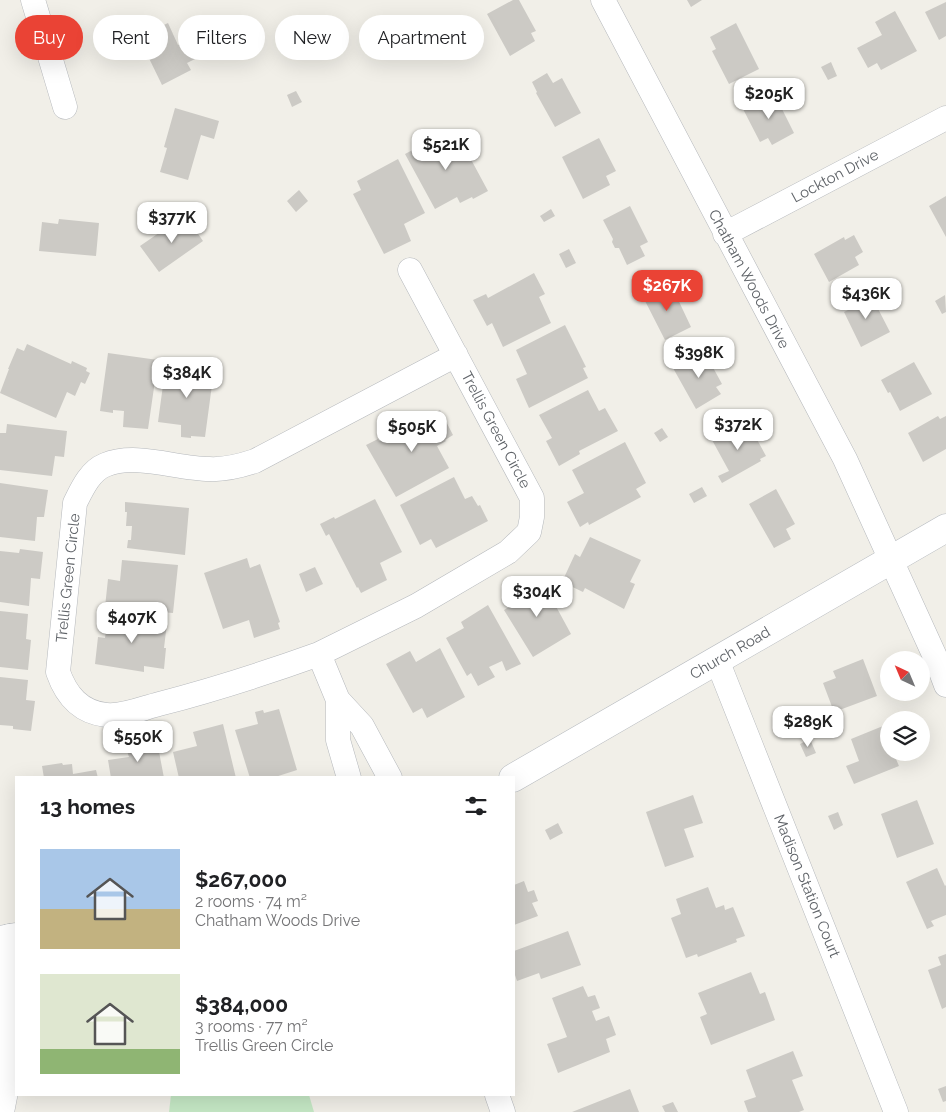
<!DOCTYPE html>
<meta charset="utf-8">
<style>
body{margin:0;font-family:Raleway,sans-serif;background:#f6f6f6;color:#202124;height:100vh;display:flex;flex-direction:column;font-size:19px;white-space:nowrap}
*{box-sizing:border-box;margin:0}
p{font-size:16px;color:#757577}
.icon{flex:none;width:28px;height:28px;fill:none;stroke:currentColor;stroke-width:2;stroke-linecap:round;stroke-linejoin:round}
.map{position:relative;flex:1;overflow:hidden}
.sheet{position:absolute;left:15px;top:776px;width:500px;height:320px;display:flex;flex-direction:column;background:#fff;border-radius:0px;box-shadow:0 5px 20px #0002}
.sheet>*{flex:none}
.hud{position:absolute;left:15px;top:15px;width:500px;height:45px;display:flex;gap:10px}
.needle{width:32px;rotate:316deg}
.fabs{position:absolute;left:880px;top:651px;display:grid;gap:10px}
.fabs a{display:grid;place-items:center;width:50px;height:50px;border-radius:50%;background:#fff;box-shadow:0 5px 20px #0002;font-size:25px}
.price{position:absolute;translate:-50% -42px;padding:0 11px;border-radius:10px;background:#fff;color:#222;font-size:16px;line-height:32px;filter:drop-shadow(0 1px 2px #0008)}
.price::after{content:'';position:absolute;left:50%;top:30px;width:15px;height:11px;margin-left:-8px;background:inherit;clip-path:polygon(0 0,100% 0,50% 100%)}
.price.on{background:#ea4335;color:#fff}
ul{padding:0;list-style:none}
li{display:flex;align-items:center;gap:15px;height:125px;padding:0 25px}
li span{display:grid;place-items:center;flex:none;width:140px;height:100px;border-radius:0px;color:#555}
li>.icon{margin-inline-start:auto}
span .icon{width:60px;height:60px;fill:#fffc;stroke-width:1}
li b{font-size:21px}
h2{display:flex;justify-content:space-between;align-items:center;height:60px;padding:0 25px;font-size:21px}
.tag{padding:0 18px;border-radius:22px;background:#fff;box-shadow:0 5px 20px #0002;font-size:18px;line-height:45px}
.tag.on{background:#ea4335;color:#fff}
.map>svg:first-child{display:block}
</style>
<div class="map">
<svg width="946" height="1112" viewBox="0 0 946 1112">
<rect width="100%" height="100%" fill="#f1efe8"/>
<path fill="#c5e8c5" d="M171,1095h138l5,17h-145z"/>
<path fill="#cccac5" d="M513,0h6l17,31 -5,2 4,8 -25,15 -23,-42z
M687,0h15l-11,7z
M946,2v34l-7,4 -14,-28z
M895,11l22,40 -36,19 -4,-7 -9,5 -11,-20 25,-13 -7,-13z
M168,23l10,22 13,-6 8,18 -12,6 4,7 -29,15 -19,-39 5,-2 -5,-9z
M736,23l23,46 -30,15 -17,-33 4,-2 -6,-12z
M831,62l6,14 -9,4 -7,-13z
M547,73l6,10 9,-5 19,35 -26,14 -19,-34 1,-1 -5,-10z
M296,91l6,11 -10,5 -5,-12z
M774,93l20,40 -22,12 -4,-7 -8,4 -17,-33z
M175,108l44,13 -5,18 -13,-4 -13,45 -28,-8 7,-24 -3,-1z
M446,132l6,11 8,-4 28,52 -15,8 -1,-2 -12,6 -3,-6 -22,12 -30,-55z
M599,138l17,33 -10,5 4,9 -27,14 -21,-42z
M398,159l27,54 -21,11 7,17 -27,13 -31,-60 8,-4 -4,-9z
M299,190l9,11 -12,11 -9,-11z
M946,196v41l-17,-31z
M630,206l18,36 -8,4 5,10 -18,9 -8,-17h-4l-3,-6 1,-3 -10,-19z
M551,209l4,7 -11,6 -4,-6z
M185,215l18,26 -44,31 -19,-26z
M59,219l40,4 -3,33 -57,-5 3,-29 16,2z
M854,235l9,17 -8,5 4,8 -30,17 -15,-28 30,-17 1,3z
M569,249l7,14 -10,5 -7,-14z
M534,273l11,21 -6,3 12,26 -48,24 -11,-24 -5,3 -14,-26 13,-6 2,4z
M661,286l4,9 9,-4 17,36 -26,13 -23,-45z
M865,293l4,8 4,-2 17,33 -29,15 -17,-35 8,-4 -4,-7z
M945,295l1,17 -4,2 -7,-13z
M565,325l21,42 -3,1 5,10 -59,30 -13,-29 11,-5 -11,-24z
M27,344l44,20 1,-3 15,7 -1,3 4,2 -5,11 -4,-2 -6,14 -8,-4 -11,26 -56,-25 9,-24h-1l9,-21 7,3z
M704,351l18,33 -6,3 5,7 -25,15 -23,-41z
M108,353l50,7 -10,69 -25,-2 1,-16 -11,-1v3l-13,-2z
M914,362l18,32 -32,17 -10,-19 -2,1 -7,-13z
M166,363l48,7 -9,67 -14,-1v2l-10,-1v-12l-23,-3z
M588,390l11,21 6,-3 13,23 -39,20 1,3 -21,12 -13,-25 6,-3 -13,-23z
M440,410l13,25 -8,5 1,1 -9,5 12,22 -53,29 -30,-52 12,-6 1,2z
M938,416l2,3 6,-3v33l-23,13 -15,-29z
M7,424l60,7 -3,26 -9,-1 -3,20 -52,-6v-37h6z
M740,425l3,4 6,-4 17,31 -6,3 1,2 -39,22 -4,-7 11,-5 -17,-31z
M662,428l6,9 -8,5 -6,-9z
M625,442l21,41 -10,6 5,8 -52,28 -1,-3 -8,5 -13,-25 17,-9 -12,-23z
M454,477l11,22 7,-3 6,10 2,-1 8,16 -52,27 -5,-9 -11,6 -20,-40z
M0,483l48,7 -4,27h-7l-2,24 -35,-4z
M702,487l5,9 -13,7 -5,-9z
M776,489l19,35 -9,5 5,10 -17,9 -25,-44z
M375,499l27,53 -22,11 7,17 -26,13 -3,-6 -1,1 -28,-54 -3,2 -6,-12 14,-7 1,2z
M125,502l64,6 -4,47 -58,-7 1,-8h3l1,-14h-6l1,-14h-2z
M590,537l51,23 -11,22 5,2 -11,25 -39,-21 -2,4 -21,-10 13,-28 5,3z
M20,549l23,3 -3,27 -9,-1 -2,28 -29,-4v-51l19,2z
M247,558l3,10 10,-4 20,58 -2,1 2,6 -26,9 -5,-18 -26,9 -19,-56z
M122,560l56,5 -5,48 -68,-6 3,-28 12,2z
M315,567l8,17 -17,8 -7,-18z
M540,577l31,57 -38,23 -29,-47 19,-12 -5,-10z
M488,605l33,59 -15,7 -4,-10 -13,6 6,10 -17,9 -7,-13 -4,3 -21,-38 18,-10 -3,-6z
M0,611l28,3 -2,25 5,1 -3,30 -28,-3z
M108,615l59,8 -3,25h2l-2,21 -20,-3v6l-49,-8 3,-27 7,1z
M440,648l25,49 -38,21 -5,-10 -9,5 -27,-49 24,-13 6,11z
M863,659l14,37 -43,16 -11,-29 13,-5 -3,-7z
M0,677l28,3 -2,20 9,1 -4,30 -18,-2v-3l-13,-1z
M279,709l18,61 -25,8h-22l-15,-48 23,-6 -3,-12 8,-2 1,3z
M802,712l7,15 -11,5 -7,-14z
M223,724l13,54h-57l-6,-26 24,-6 -4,-14z
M883,726l6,16v10h4l6,14 -45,18 -8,-18 13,-5 -8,-22z
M810,739l6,14 -10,4 -6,-13z
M157,741l7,37h-53l-3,-18 21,-3 -3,-9z
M62,763l1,2 9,-1 1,10 23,-4 2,8h-54l-2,-12z
M693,795l10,28 -19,6 10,28 -29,10 -19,-55z
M917,800l17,44 -37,14 -16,-44z
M838,812l5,13 -9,5 -6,-14z
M558,823l5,10 -13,7 -5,-10z
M937,868l8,18 1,-1v30l-15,6 3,5 -7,3 -21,-47z
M524,881l4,11 6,-2 4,11 -6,2 6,13 -24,9v-40z
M708,887l8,21 8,-3 1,5 8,-3 12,29 -9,3 1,3 -39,15 -1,-3 -11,4 -15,-40 10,-4 -5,-15z
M568,931l13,34 -40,14 -2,-6 -22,8 -3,-9v-21z
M946,954v53l-4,2 -14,-39 13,-5 -3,-8z
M751,972l9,22 5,-2 10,28 -64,25 -11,-28 7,-3 -9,-21z
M583,986l5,11 7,-2 5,13 -8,3 4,10 13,-5 7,19 -10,4 4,13 -52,21 -11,-29 20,-7 -15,-39z
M793,1051l10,25 -11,4 12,30 -5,2h-51l-4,-11 12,-4 -10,-27z
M946,1086v15l-3,1 -5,-13z
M630,1089l9,23h-67z
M673,1102l5,10h-13l-3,-6z"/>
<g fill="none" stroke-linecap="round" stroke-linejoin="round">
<g stroke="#b5b8bc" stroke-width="25">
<path id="minor" d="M33,0l32,107
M603,0l242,459 92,202 9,24
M725,234l221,-116
M319,654c-53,19 -106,36 -160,50 -16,4 -36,13 -53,11 -26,-3 -40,-20 -48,-43l17,-169c7,-14 15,-32 30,-38 31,-13 72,4 104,4 16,1 31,-3 46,-8l201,-106
M717,660l179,452
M338,700l-19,-46 97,-48 92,-54 21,-20 3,-15v-19l-122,-228
M349,778l-11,-38v-40l24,26 28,52
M497,1095l6,17"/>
</g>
<g stroke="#b5b8bc" stroke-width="29">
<path id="tertiary" d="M0,1112l8,-41 2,-40v-93"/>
</g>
<g stroke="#b6babf" stroke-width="29">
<path id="secondary" d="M513,778l433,-250
M0,940l16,-3"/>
</g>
<use href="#minor" stroke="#fff" stroke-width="24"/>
<use href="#tertiary" stroke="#fff" stroke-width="28"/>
<use href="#secondary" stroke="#fff" stroke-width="28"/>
</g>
<g text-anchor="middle" stroke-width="5" stroke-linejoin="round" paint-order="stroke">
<g font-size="15" fill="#5f6368" stroke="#fff">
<text transform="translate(835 176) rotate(-28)" y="5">Lockton Drive</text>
<text transform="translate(749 279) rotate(62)" y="5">Chatham Woods Drive</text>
<text transform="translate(496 430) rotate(62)" y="5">Trellis Green Circle</text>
<text transform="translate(68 578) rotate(-84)" y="5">Trellis Green Circle</text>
<text transform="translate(730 653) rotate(-30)" y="5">Church Road</text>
<text transform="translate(807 886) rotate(68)" y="5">Madison Station Court</text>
</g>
</g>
</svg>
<div class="fabs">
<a><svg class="needle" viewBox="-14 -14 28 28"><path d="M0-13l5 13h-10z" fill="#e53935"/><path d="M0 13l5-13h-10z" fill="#757577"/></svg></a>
<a><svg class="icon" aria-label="layers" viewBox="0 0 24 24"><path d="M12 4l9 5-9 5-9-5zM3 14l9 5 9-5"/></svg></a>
</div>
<b class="price" style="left:769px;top:120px">$205K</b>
<b class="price" style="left:446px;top:171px">$521K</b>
<b class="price" style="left:172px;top:244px">$377K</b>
<b class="price on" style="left:667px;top:312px">$267K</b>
<b class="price" style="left:866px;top:320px">$436K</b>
<b class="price" style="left:699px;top:379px">$398K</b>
<b class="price" style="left:187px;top:399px">$384K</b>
<b class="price" style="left:738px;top:451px">$372K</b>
<b class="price" style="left:412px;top:453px">$505K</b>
<b class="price" style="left:537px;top:618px">$304K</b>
<b class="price" style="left:132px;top:644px">$407K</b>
<b class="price" style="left:808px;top:748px">$289K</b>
<b class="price" style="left:138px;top:763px">$550K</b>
<div class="hud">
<a class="tag on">Buy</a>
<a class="tag">Rent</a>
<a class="tag">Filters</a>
<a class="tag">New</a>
<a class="tag">Apartment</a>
</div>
<section class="sheet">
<h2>13 homes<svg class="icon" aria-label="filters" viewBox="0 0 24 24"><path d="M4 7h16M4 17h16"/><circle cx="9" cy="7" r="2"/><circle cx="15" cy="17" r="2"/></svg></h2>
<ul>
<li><span style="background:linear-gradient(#a9c7e8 60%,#c2b280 0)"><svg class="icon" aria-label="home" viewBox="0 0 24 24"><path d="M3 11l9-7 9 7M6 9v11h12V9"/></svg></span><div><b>$267,000</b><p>2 rooms · 74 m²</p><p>Chatham Woods Drive</p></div></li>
<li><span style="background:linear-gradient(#dfe7d0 75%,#8fb573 0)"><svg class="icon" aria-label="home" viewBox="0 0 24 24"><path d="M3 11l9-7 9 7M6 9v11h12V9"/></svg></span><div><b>$384,000</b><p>3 rooms · 77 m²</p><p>Trellis Green Circle</p></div></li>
</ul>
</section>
</div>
